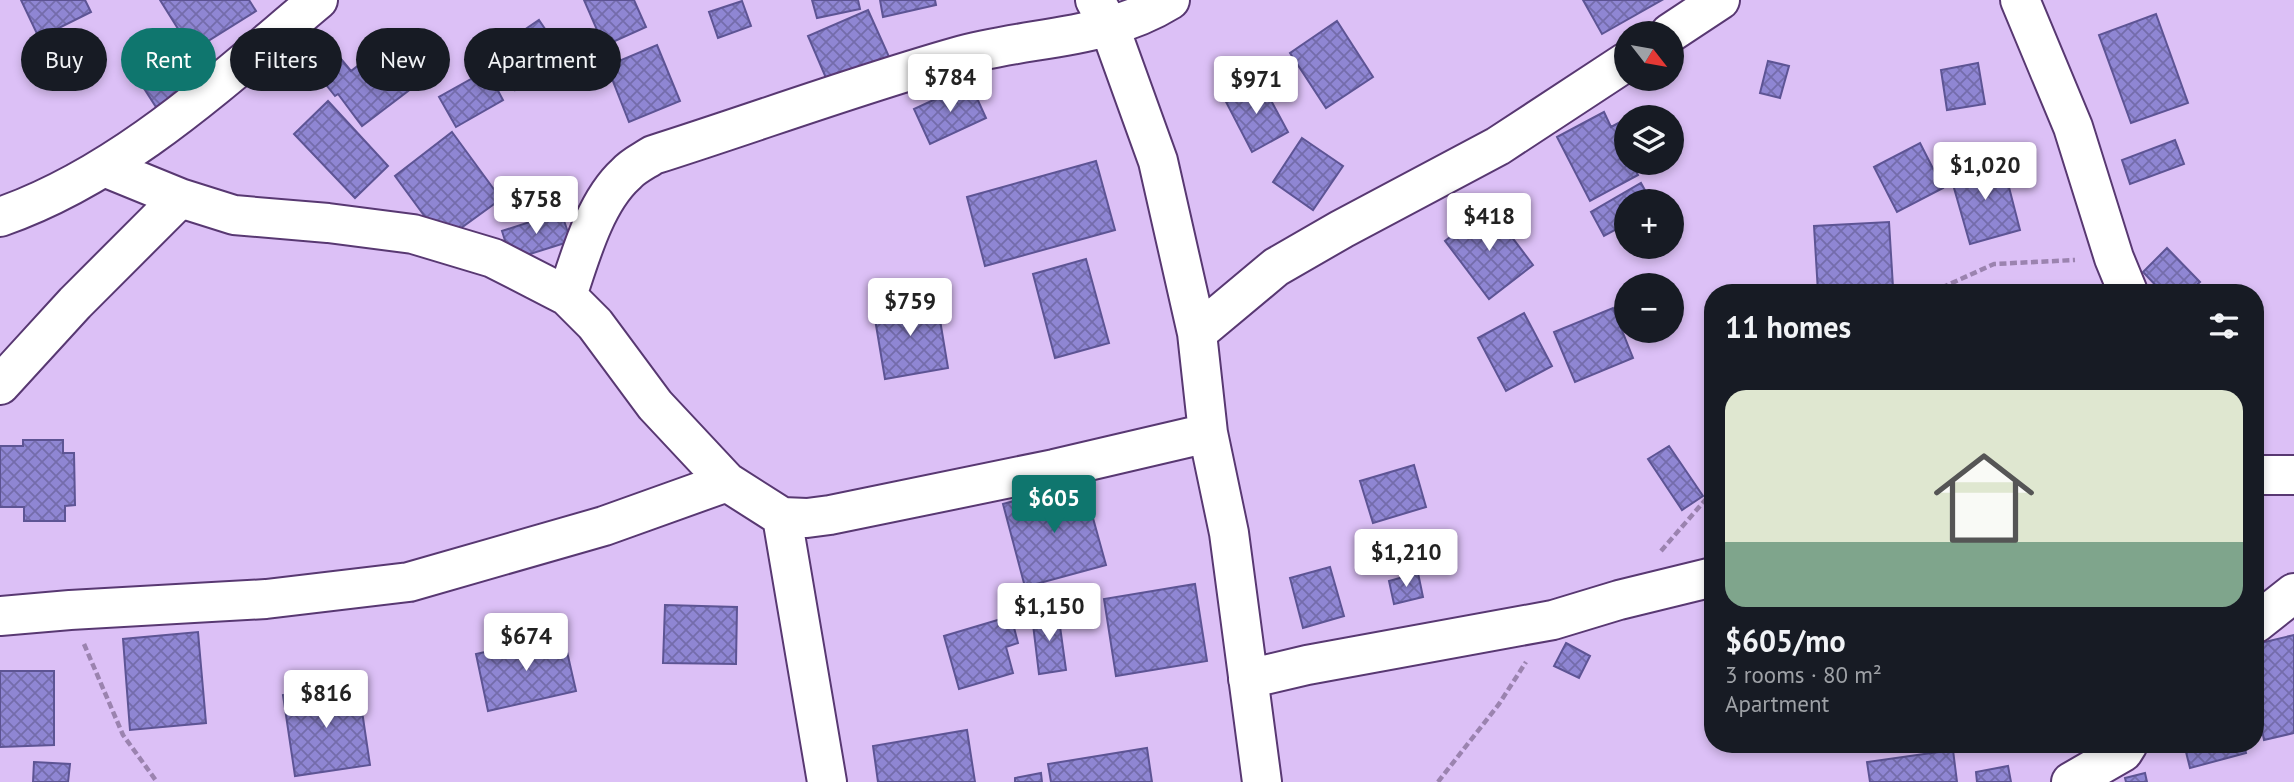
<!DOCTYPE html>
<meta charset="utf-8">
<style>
body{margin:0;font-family:"PT Sans",sans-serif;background:#242831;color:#f1f3f6;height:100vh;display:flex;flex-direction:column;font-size:26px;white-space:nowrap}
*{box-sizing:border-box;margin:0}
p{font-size:23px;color:#9ea1a6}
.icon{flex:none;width:38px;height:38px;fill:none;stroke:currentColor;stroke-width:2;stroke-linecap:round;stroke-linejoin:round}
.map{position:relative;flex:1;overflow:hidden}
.side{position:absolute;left:1704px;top:284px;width:560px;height:469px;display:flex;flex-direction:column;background:#171b24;border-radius:28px;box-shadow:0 4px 10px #0003}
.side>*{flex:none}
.top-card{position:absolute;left:21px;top:28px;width:665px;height:63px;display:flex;gap:14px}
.needle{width:46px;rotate:121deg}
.controls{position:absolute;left:1614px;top:21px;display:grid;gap:14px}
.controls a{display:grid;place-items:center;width:70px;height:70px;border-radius:50%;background:#171b24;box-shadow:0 4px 10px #0003;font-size:35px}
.price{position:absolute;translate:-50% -60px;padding:0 16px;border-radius:7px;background:#fff;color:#222;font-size:23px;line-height:46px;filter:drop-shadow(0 2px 4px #0008)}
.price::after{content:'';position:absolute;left:50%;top:42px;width:21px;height:16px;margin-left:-10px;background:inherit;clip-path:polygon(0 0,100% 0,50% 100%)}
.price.active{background:#0f766e;color:#fff}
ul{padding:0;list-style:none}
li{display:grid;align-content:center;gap:14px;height:371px;padding:0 21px}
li+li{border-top:2px solid #363941}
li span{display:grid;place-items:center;height:217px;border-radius:21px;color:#555}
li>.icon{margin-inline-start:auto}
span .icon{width:126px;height:126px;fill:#fffc;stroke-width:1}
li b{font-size:30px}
h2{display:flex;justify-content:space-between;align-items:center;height:84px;padding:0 21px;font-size:30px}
.tag{padding:0 24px;border-radius:32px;background:#171b24;box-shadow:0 4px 10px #0003;font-size:24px;line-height:63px}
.tag.active{background:#0f766e;color:#fff}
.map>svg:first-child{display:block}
</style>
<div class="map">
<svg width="2294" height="782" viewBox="0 0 2294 782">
<defs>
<pattern id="building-cross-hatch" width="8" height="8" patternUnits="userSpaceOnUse" patternTransform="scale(1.75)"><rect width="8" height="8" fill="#8f86d3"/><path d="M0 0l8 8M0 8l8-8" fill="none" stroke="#746cab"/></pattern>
</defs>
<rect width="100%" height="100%" fill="#dcc0f6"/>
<path fill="url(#building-cross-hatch)" stroke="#5d5494" stroke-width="2" d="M21,0h64l6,12 -52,26z
M160,0h89l7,11 -64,40z
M584,0h50l12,27 -42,19z
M812,0h46l2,9 -43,9z
M880,0h55l1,5 -53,12z
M1583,0h79l-60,34z
M742,1l9,25 -33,12 -9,-26z
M868,10l22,49 -61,26 -21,-49z
M2156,14l32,89 -57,20 -32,-88z
M539,20l25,37 -49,33 -25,-37z
M1337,21l36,56 -47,31 -36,-55z
M657,45l23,56 -51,21 -22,-56z
M158,47l27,41 -29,19 -27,-42z
M381,48l31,40 -50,38 -24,-32 -3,2 -16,-20 22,-17 10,12z
M1768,61l21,5 -9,32 -20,-5z
M1978,63l7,41 -38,6 -6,-40z
M487,70l16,30 -47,27 -17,-30z
M1260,80l28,52 -36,20 -27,-52z
M970,83l16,35 -56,26 -16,-35z
M328,101l60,65 -33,32 -61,-64z
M1604,112l7,15 15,-8v44h6l6,12 -48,26 -33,-64z
M452,132l49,67 -58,42 -48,-65z
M1302,138l41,28 -30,44 -40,-28z
M2175,140l9,24 -54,20 -8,-24z
M1920,143l23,45 -46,24 -23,-45z
M2002,160l18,70 -50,14 -20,-70z
M1096,161l19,69 -130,36 -18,-69z
M1641,183l10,18h-25v23l-22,12 -13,-24z
M1489,207l44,58 -44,34 -44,-58z
M561,212l10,29 -60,19 -9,-29z
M1889,222l4,65 -75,5 -4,-66z
M2167,248l33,34 -11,10h-27l-19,-20z
M1086,259l23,84 -54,15 -22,-84z
M936,296l12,72 -63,11 -12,-72z
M1613,308l20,50 -58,24 -21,-50z
M1524,313l28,53 -46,25 -28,-53z
M23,440h40v13h11l1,52 -10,1v15h-41v-14h-24v-61h23z
M1669,446l34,50 -21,14 -34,-51z
M1414,465l12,42 -53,16 -13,-42z
M1083,482l23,83 -81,22 -22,-83z
M1330,567l14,49 -41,12 -13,-50z
M1418,573l5,24 -29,7 -5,-23z
M1195,584l12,77 -91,15 -12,-77z
M665,605l72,2 -1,57 -73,-1z
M1058,612l8,58 -27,4 -7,-58z
M1011,616l7,27 -12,4 7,26 -54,16 -15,-53z
M198,632l8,91 -76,7 -7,-91z
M563,634l13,57 -88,20 -12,-57z
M2294,635v98l-30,7 -8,-39v-57z
M1566,643l24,13 -11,22 -25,-12z
M0,671h54v74l-54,2z
M358,684l12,81 -75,11 -12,-81z
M967,730l8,52h-97l-5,-36z
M2184,744h60l2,9 -56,15z
M1147,748l5,34h-101l-3,-18z
M1953,750l4,32h-87l-3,-20z
M34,762l36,2 -2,18h-35z
M2008,766l3,16h-34l-1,-10z
M1041,773l1,9h-27v-4z
M2145,773l2,9h-21l-1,-4z"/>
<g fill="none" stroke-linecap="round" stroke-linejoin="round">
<g stroke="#583872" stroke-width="42">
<path id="street" d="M1095,0l15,28 48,133 39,172 11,100 21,100 33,249
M2020,0l53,127 41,131 14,34
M1670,33l50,-33
M104,167l76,31 54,17 94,8 85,11 80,24 74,38 28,28 60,81 72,77 55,35 25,1 23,-3 224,-46 154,-36
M0,217c121,-42 221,-136 318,-217
M567,296c13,-39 28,-94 59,-122 7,-8 18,-13 27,-19 101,-32 201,-69 303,-98 72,-21 148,-16 214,-57
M1197,333l79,-66 66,-38 156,-83 128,-84
M0,385l75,-82 105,-105
M2256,475h38
M782,517l45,265
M0,616l70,-6 196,-11 143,-17 195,-56 123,-44
M2256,623l38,-30
M1248,679l59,-14 246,-45 66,-20 94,-23
M2071,782l52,-30 5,-8"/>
</g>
<path stroke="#9b83af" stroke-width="4.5" stroke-dasharray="7 3.5" stroke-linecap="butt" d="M1932,292l62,-28 81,-4
M1661,551l52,-60
M84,644l39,91 34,47
M1438,782l61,-78 27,-42"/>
<use href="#street" stroke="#fff" stroke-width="38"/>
</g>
</svg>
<div class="controls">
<a><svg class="needle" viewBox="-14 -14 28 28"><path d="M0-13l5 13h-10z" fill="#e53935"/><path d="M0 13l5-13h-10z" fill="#9ea1a6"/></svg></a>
<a><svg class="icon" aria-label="layers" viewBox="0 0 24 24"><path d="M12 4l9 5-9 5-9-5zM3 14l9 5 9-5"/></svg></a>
<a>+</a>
<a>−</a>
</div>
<b class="price" style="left:950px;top:114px">$784</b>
<b class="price" style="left:1256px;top:116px">$971</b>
<b class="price" style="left:1985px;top:202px">$1,020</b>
<b class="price" style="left:536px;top:236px">$758</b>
<b class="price" style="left:1489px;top:253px">$418</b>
<b class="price" style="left:910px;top:338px">$759</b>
<b class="price active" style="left:1054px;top:535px">$605</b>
<b class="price" style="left:1406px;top:589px">$1,210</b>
<b class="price" style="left:1049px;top:643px">$1,150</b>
<b class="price" style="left:526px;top:673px">$674</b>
<b class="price" style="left:326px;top:730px">$816</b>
<div class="top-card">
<a class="tag">Buy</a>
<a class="tag active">Rent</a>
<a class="tag">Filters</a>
<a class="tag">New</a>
<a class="tag">Apartment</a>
</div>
<section class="side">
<h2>11 homes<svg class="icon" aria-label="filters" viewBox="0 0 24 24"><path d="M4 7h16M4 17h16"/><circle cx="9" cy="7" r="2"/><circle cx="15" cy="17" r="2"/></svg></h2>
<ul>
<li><span style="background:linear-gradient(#dfe7d0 70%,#7fa58c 0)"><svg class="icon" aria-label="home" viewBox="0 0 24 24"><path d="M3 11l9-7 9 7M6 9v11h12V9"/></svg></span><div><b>$605/mo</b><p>3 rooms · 80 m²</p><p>Apartment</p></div></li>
</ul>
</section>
</div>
